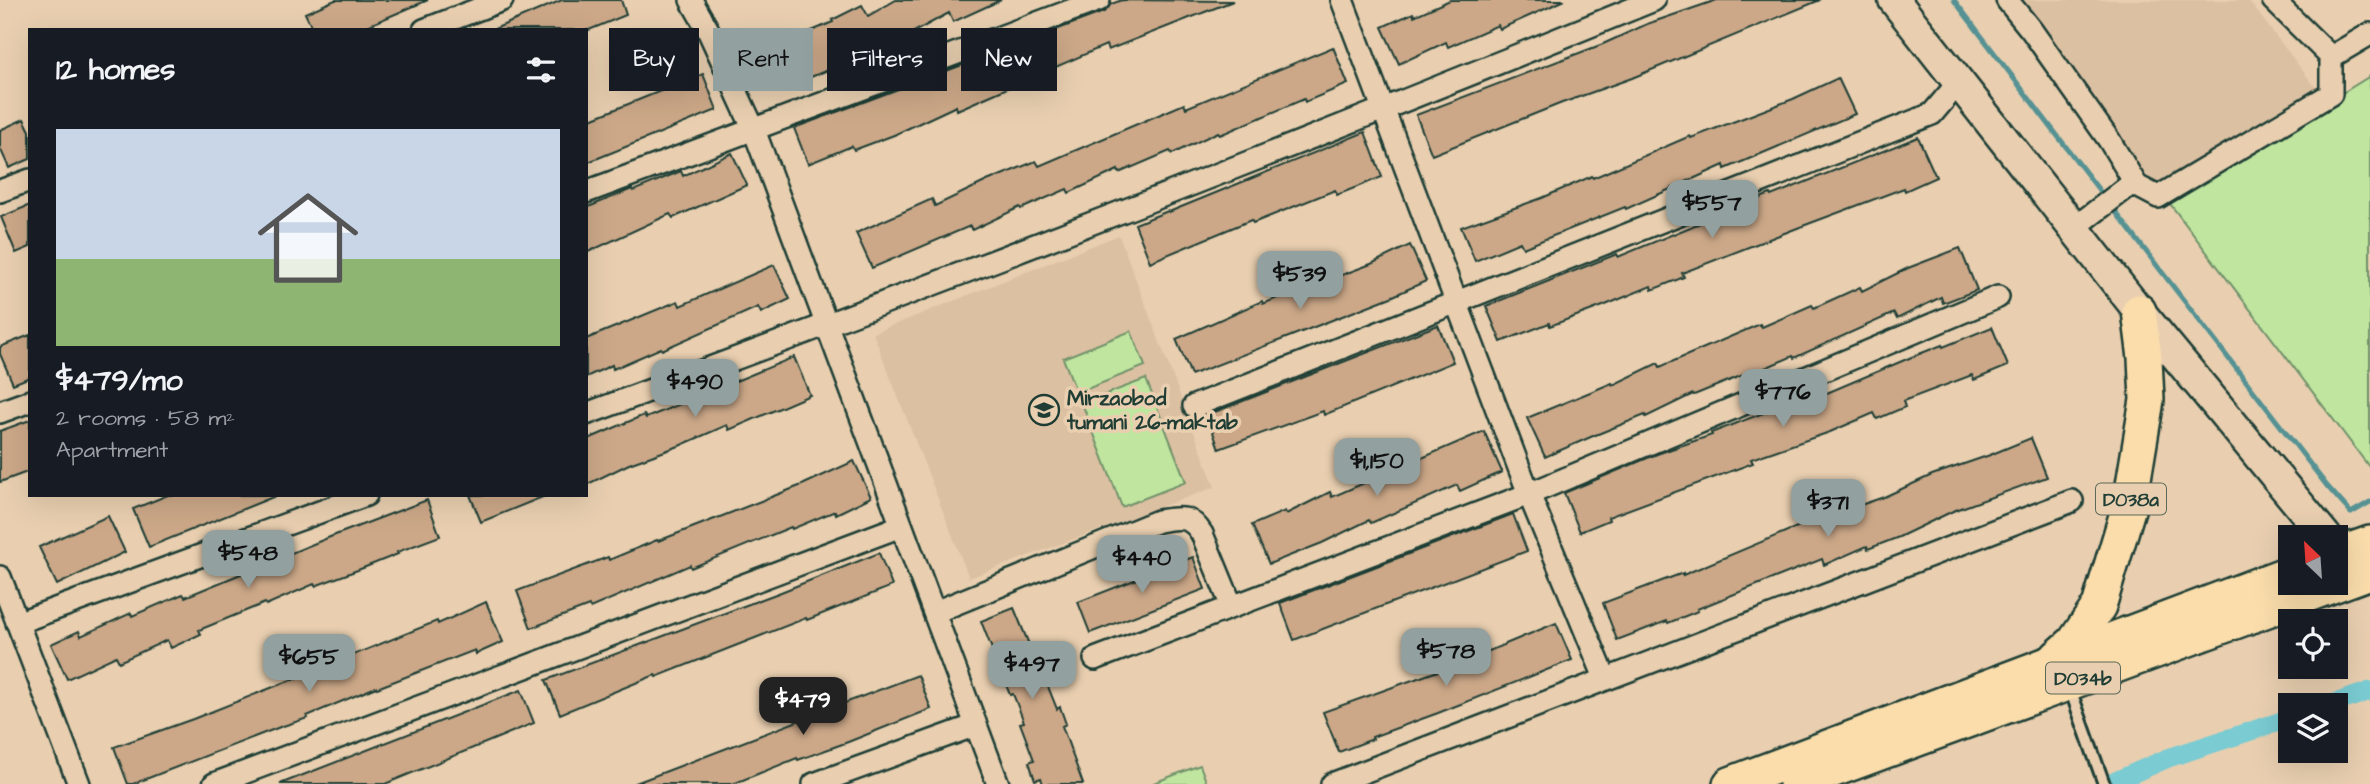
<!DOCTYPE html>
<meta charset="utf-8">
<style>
body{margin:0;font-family:"Architects Daughter",sans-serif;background:#242831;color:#f1f3f6;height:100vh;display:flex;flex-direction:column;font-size:26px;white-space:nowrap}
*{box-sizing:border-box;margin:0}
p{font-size:23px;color:#9ea1a6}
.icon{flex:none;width:38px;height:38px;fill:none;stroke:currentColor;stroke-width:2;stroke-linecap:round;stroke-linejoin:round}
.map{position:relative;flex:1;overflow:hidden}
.drawer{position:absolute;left:28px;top:28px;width:560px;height:469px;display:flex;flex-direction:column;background:#171b24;border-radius:0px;box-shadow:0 7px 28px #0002}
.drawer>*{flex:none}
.banner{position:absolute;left:609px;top:28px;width:665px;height:63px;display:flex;gap:14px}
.needle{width:46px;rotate:335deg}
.buttons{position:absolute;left:2278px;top:525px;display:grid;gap:14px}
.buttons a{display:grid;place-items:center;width:70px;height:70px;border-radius:0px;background:#171b24;box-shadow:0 7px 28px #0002;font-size:35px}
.price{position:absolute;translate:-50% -60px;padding:0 16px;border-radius:14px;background:#92a19f;color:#111;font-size:23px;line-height:46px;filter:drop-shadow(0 2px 4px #0008)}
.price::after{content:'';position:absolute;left:50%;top:42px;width:21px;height:16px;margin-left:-10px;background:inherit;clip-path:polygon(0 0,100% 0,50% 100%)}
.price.active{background:#222;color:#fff}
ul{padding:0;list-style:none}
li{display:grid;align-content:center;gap:14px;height:371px;padding:0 28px}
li+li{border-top:2px solid #363941}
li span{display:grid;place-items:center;height:217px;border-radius:0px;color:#555}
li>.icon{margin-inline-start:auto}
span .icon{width:126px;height:126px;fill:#fffc;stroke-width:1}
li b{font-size:30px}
h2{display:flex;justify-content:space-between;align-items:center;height:84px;padding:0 28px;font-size:30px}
.chip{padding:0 24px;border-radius:0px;background:#171b24;box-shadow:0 7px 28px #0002;font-size:24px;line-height:63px}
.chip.active{background:#92a19f;color:#111}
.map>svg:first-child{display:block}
</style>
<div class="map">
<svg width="2370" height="784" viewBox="0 0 2370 784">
<rect width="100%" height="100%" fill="#e9cfb0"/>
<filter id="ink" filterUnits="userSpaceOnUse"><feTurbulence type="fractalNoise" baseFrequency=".0143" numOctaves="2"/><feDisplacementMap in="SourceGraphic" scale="14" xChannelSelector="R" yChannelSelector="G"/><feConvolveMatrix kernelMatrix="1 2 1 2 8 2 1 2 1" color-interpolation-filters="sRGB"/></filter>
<g filter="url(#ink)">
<path fill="#dcc0a2" d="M2015,0h233l72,93 -164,95z
M1119,235l96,252 -246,91 -96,-245z"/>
<path fill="#c0e59f" stroke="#70916a" stroke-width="2" d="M2370,76v392l-202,-267z
M1131,331l14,35 -68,27 -14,-35z
M1146,379l40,103 -64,25 -40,-104z
M1200,765l7,19h-56z"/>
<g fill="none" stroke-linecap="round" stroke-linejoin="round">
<path stroke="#569293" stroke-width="5" d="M1954,0l151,198
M2111,206l216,280 24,27 19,-11"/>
<path stroke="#7acbd2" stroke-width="19" d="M2329,705l41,-14
M2109,784l59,-26 123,-40"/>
</g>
<path fill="#cca888" stroke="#1f3d34" stroke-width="2" d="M335,0h93l-70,30h-45l-8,-17z
M562,0h59l5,15 -37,15h-97z
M896,0h105l-48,22 -4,-9 -48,26 -2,-4 -64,32 -36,15 -16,-39 50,-21 -1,-2 30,-15 6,11z
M1122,0l111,1 -125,49 -2,-5 -149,65 -1,-4 -62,29 -40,15 -2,-4 -44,18 -14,-36 310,-116 7,-8z
M1450,0h115l-65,29 -2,-4 -50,22 -2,-5 -47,22 -17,-37 31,-14 1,3z
M1717,0h103l-188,78 -70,25 -130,52 -16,-40 187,-71 44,-20z
M1333,47l15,37 -43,18 -1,-3 -84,36 -2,-3 -46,22 -2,-3 -51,22 -1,-3 -49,23 -2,-4 -46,20 -1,-2 -48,23 -2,-4 -98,42 -16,-35 76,-34 3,7 52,-25 49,-20 3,5 145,-62 2,4z
M703,74l14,36 -131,53v-42z
M1838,78l17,36 -130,55 -1,-4 -98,44 -1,-2 -102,41 -3,-6 -45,19 -14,-34 81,-29 50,-22 1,2 97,-42 1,2 102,-39z
M24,119l6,12v28l-21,9 -9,-20v-18z
M1365,132l17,45 -45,18 -2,-5 -82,33 -2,-3 -101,42 -15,-38 33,-13 1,1z
M1918,137l18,40 -31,14 -1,-3 -104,39 -118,46 2,4 -32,13 -1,-4 -48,20 -53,20 -1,-3 -48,19 -15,-36 131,-52 1,3 152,-63 1,2z
M732,153l15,32 -74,33 -3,-4 -84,39v-45l46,-19 1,2 48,-20 2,5z
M30,205v42l-14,6 -15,-36z
M1410,245l16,36 -35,16 -200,78 -15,-36 86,-38 1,3 46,-19 1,2 61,-23z
M1960,248l17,42 -34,13 -2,-6 -44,22 -3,-6 -100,45 -1,-2 -49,21 -1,-2 -49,20 -1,-1 -47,23 -1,-2 -52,21 -48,21 -18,-39 85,-35 1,2 45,-22 2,4 100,-43 2,3 50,-22 2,3 46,-21 2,4 46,-23z
M774,265l16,34 -29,14 -3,-6 -96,43 -1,-2 -48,21 -1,-4 -26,12v-38l92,-38 2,5z
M1438,325l15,37 -129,53 -1,-4 -104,38 -12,-34z
M1992,327l16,39 -34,14 -2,-5 -69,26 2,6 -28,12 -3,-6 -44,19 -79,27 2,4 -145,54 1,3 -29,12 -16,-39 93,-39 55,-19 -1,-2 81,-31 2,5 120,-51 28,-11 1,2z
M30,335v42l-17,7 -13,-30v-7z
M794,357l16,38 -81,35 -2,-5 -48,21 -50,18 -43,21v-45l58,-25 2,3z
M30,420v51l-30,11v-51z
M1484,431l18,41 -42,19 -3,-6 -86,38 -2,-3 -47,23 -53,21 -17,-39 33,-14 1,3 44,-22 2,5z
M2031,438l16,39 -94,34 -54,26 -31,12 -1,-3 -43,19 -2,-6 -125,50 1,2 -30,12 -1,-2 -50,19 -14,-37 80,-30v2l147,-62 1,2 53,-18 48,-22 58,-20z
M854,461l17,36 -35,17 -1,-3 -43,18 -1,-2 -100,41 -1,-3 -100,43 -1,-2 -58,22 -14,-37 91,-34 1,3 48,-20 1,1 49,-19 95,-37z
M168,495h110l-129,52 -16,-38z
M470,495h75v1l-64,26z
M427,500l13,36 -43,16 1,2 -35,14 -48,18 -1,-2 -48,21 -1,-2 -66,27 2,4 -30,14 -4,-8 -48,22 -3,-6 -49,23 -16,-35 28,-13 2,5 50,-23 1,3 51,-22 2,3 145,-60z
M1513,514l14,37 -233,89 -14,-37z
M108,516l17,36 -68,33 -18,-38z
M879,553l13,33 -85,34 -1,-2 -150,59 -1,-2 -95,39 -14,-34 235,-88z
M1193,557l12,32 -115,44 -12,-31z
M486,602l17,40 -27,12 -1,-4 -98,38 -1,-1 -69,29 1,2 -28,9 -147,57h-5l-14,-37 79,-28 108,-43 39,-19 1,3 96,-39 1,3z
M1014,608l23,56 6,-2 6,16 -4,1 12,30 3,-2 6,17 -4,2 21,58h-40l-2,-6 -6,2 -6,-18 5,-2 -14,-37 4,-1 -11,-28 -3,1 -29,-74z
M1556,623l16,37 -134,53 -66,24 1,2 -34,13 -16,-40 137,-49z
M918,675l13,34 -83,33 -50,18 -1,-2 -64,26h-100z
M521,690l13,33 -149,61h-105z"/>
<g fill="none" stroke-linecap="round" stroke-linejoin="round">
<g stroke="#1f3d34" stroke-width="16">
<path id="lane" d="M2069,686l35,98"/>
</g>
<g stroke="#1f3d34" stroke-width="26">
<path id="street" d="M691,0l17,30 46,100 244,654
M1342,0l187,494 76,184
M2007,0l25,31 77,109 28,46 21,11 173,-103v-37l39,-23
M2273,0l58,57
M424,30l78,-30
M0,191l30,-11
M586,192l513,-192
M2074,228l60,-46
M1194,406l738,-292 27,-32
M0,412l30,-11
M586,414c359,-132 715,-270 1068,-414
M0,577l79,207
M935,612l223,-91c21,-3 32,-7 44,13l30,73
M17,623l349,-128
M1095,659l434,-165 469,-197
M214,784l687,-258
M814,784l162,-59
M1332,784l740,-283"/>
</g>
<g stroke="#1f3d34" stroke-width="35">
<path id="secondary" d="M1894,0l245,311 187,226"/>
</g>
<g stroke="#1f3d34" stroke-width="38">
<path id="primary" d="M2336,555l34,-12
M2057,657l17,-15 25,-36 31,-103 17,-103 -2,-42 -6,-47
M1730,784l561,-212
M1796,784l574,-212"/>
</g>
<use href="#lane" stroke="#e9cfb0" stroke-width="10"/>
<use href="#street" stroke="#e9cfb0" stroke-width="21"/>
<use href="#secondary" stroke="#e9cfb0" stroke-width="30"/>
<use href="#primary" stroke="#faddab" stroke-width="33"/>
</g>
</g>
<defs>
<g id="school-ring" transform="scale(1.575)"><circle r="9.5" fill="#e9cfb0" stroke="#1f3d34" stroke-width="1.5"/><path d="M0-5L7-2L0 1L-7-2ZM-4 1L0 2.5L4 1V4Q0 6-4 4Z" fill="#1f3d34"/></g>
</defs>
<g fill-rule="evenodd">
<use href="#school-ring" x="1044" y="410"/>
</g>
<g text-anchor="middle" stroke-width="7" stroke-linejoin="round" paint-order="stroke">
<g fill="#e9cfb0" stroke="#5c6959" stroke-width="2">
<rect x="2096" y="483.5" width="70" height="31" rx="5"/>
<rect x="2046" y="662.5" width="74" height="31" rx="5"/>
</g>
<g font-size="19" font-weight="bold" fill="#1f3d34">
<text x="2131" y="506">D038a</text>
<text x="2083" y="685">D034b</text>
</g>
<g font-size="21" font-weight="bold" fill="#1f3d34" stroke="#e9cfb0" text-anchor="start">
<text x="1067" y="405">Mirzaobod<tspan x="1067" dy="24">tumani 26-maktab</tspan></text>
</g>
</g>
</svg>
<div class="buttons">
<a><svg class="needle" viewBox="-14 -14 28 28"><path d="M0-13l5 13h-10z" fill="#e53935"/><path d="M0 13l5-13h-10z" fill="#9ea1a6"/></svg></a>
<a><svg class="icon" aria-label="locate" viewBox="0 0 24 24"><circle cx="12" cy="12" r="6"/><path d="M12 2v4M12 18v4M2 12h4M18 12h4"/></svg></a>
<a><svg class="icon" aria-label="layers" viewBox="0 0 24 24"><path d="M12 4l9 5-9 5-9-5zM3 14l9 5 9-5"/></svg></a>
</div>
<b class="price" style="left:1712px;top:240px">$557</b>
<b class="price" style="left:1300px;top:311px">$539</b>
<b class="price" style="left:695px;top:419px">$490</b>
<b class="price" style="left:1783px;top:429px">$776</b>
<b class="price" style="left:1377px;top:498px">$1,150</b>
<b class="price" style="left:1828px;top:539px">$371</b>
<b class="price" style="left:248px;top:590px">$548</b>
<b class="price" style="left:1142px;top:595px">$440</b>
<b class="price" style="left:1446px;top:688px">$578</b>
<b class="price" style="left:309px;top:694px">$655</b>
<b class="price" style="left:1032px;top:701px">$497</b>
<b class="price active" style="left:803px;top:737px">$479</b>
<div class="banner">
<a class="chip">Buy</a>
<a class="chip active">Rent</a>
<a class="chip">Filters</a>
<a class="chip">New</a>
</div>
<section class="drawer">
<h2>12 homes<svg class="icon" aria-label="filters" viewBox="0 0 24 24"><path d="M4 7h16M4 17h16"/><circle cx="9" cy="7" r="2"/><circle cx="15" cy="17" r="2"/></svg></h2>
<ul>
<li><span style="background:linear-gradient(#c9d6e8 60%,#8fb573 0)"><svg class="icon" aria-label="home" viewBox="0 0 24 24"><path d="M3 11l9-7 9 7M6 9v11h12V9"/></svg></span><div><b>$479/mo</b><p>2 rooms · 58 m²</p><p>Apartment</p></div></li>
</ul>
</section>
</div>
